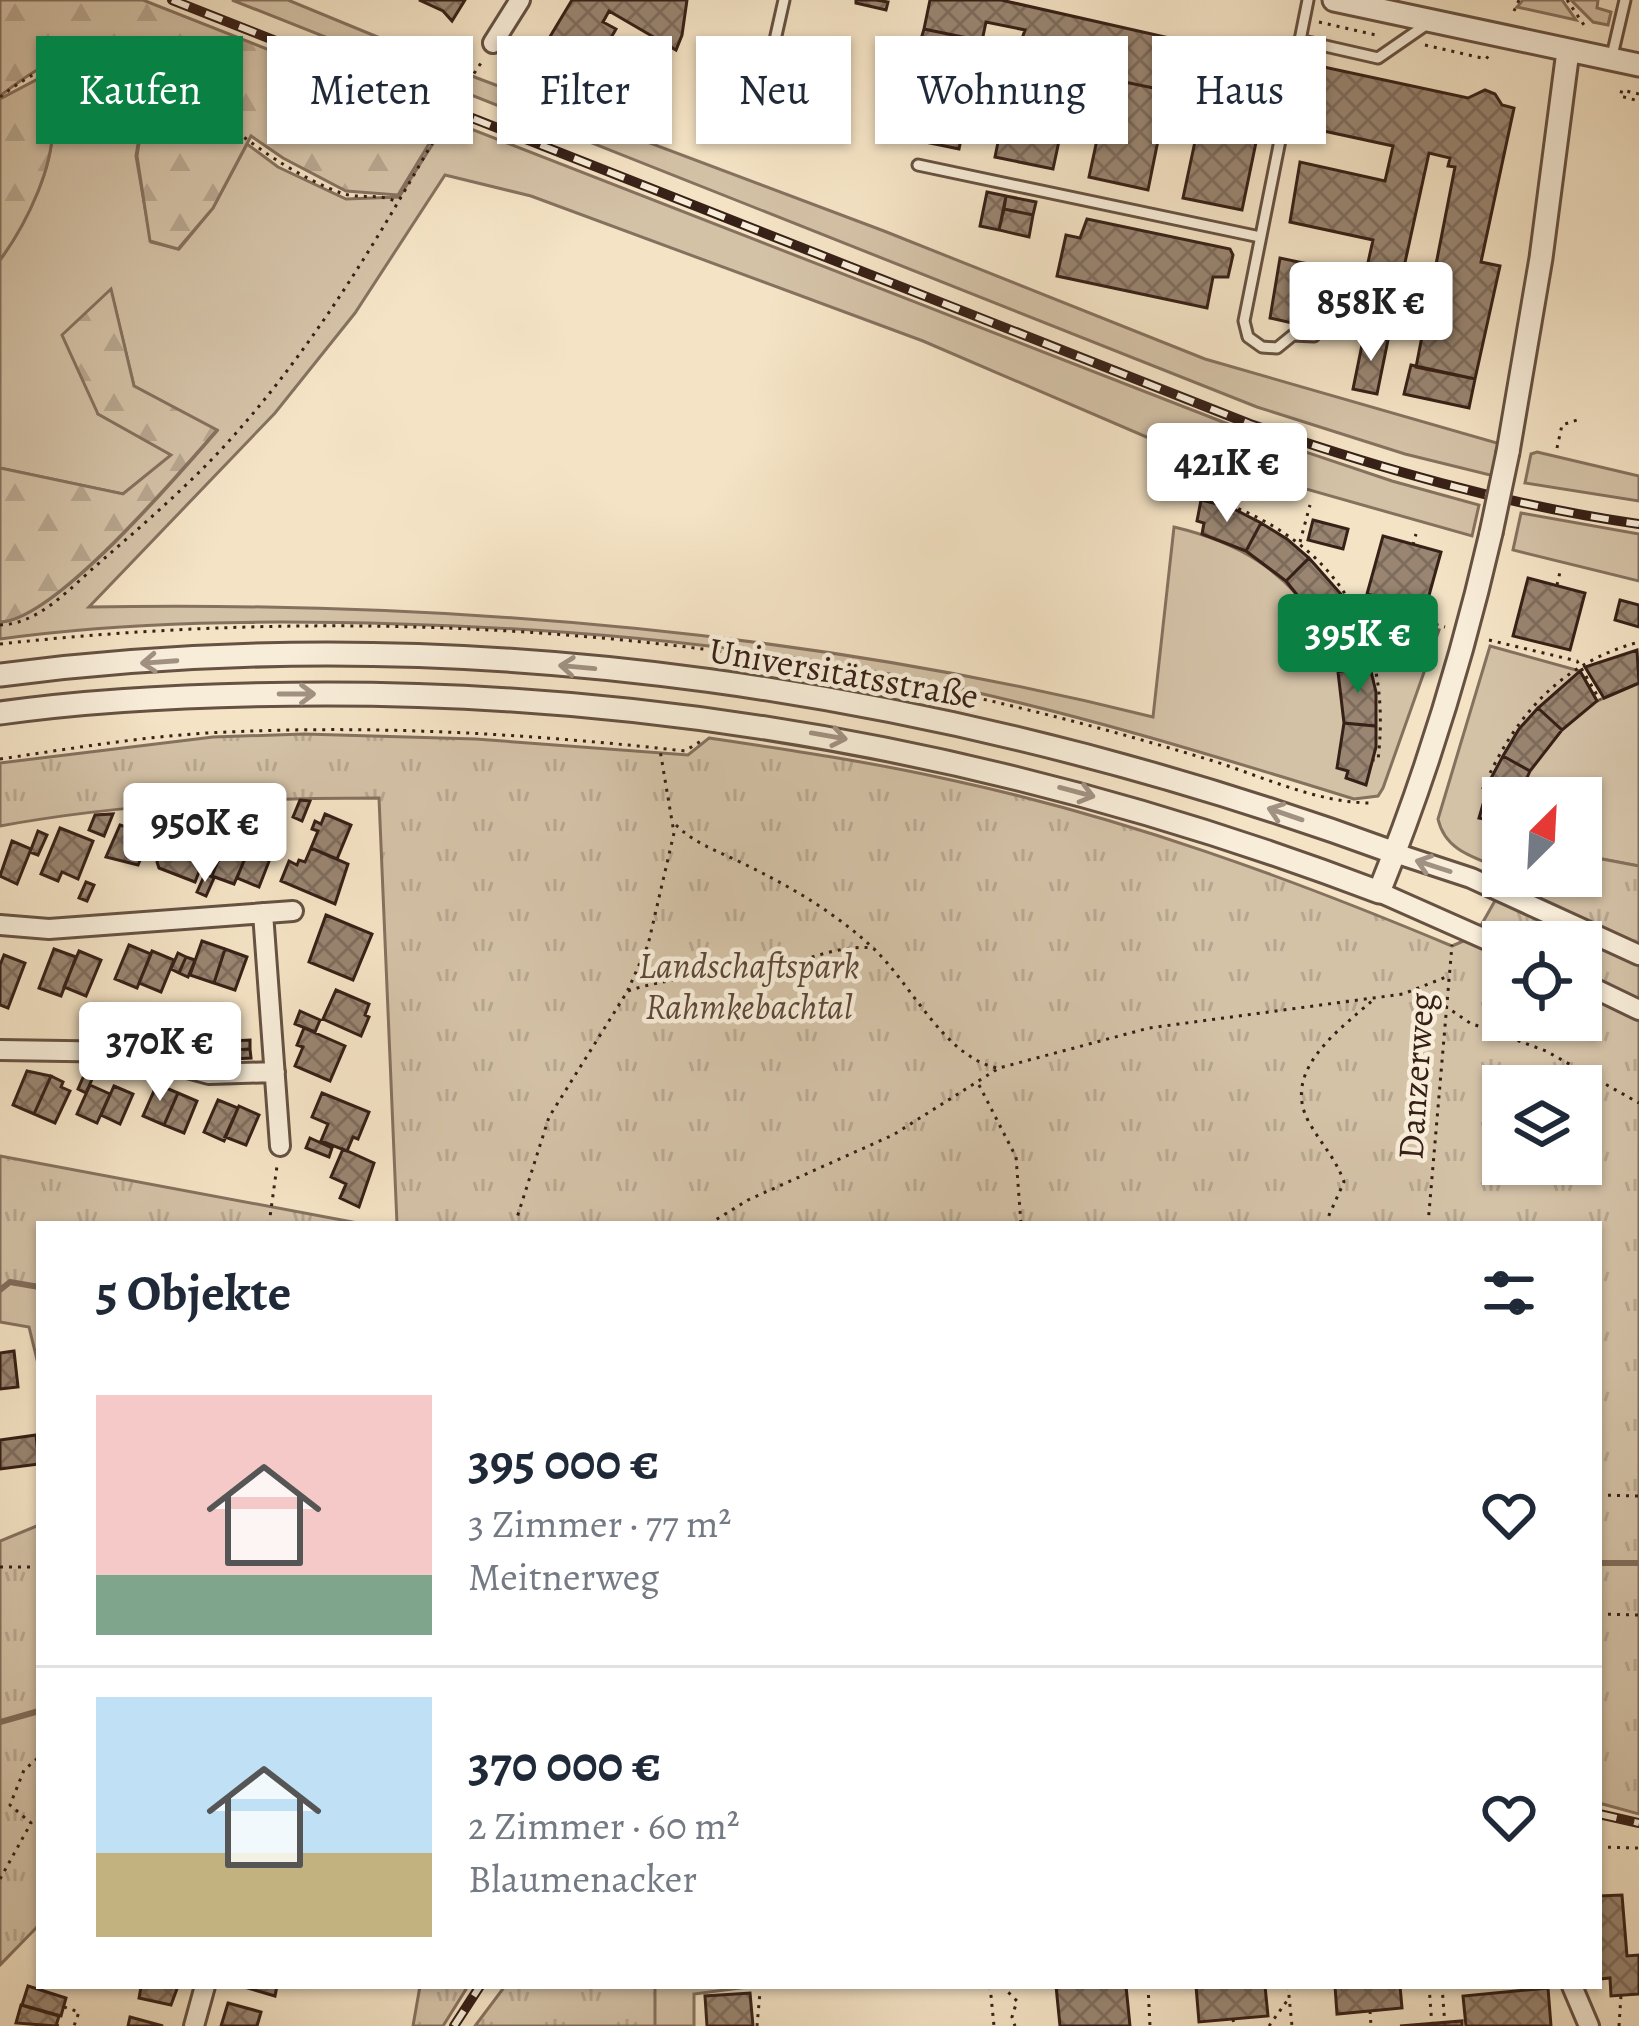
<!DOCTYPE html>
<html lang="de">
<meta charset="utf-8">
<style>
body{margin:0;font-family:Alegreya,serif;background:#f6f6f7;color:#1f2937;height:100vh;display:flex;flex-direction:column;font-size:45px;white-space:nowrap}
*{box-sizing:border-box;margin:0}
p{font-size:39px;color:#747a83}
.icon{flex:none;width:66px;height:66px;fill:none;stroke:currentColor;stroke-width:2;stroke-linecap:round;stroke-linejoin:round}
.map{position:relative;flex:1;overflow:hidden}
.details{position:absolute;left:36px;top:1221px;width:1566px;height:768px;display:flex;flex-direction:column;background:#fff;border-radius:0px;box-shadow:0 3px 9px #0004}
.details>*{flex:none}
.top-card{position:absolute;left:36px;top:36px;width:1569px;height:108px;display:flex;gap:24px}
.needle{width:78px;rotate:24deg}
.tools{position:absolute;left:1482px;top:777px;display:grid;gap:24px}
.tools a{display:grid;place-items:center;width:120px;height:120px;border-radius:0px;background:#fff;box-shadow:0 3px 9px #0004;font-size:60px}
.price{position:absolute;translate:-50% -102px;padding:0 27px;border-radius:12px;background:#fff;color:#222;font-size:39px;line-height:78px;filter:drop-shadow(0 3px 6px #0008)}
.price::after{content:'';position:absolute;left:50%;top:72px;width:36px;height:27px;margin-left:-18px;background:inherit;clip-path:polygon(0 0,100% 0,50% 100%)}
.price.active{background:#0b8043;color:#fff}
ul{padding:0;list-style:none}
li{display:flex;align-items:center;gap:36px;height:300px;padding:0 60px}
li+li{border-top:3px solid #e0e1e3}
li span{display:grid;place-items:center;flex:none;width:336px;height:240px;border-radius:0px;color:#555}
li>.icon{margin-inline-start:auto}
span .icon{width:144px;height:144px;fill:#fffc;stroke-width:1}
li b{font-size:51px}
h2{display:flex;justify-content:space-between;align-items:center;height:144px;padding:0 60px;font-size:51px}
.pill{padding:0 42px;border-radius:0px;background:#fff;box-shadow:0 3px 9px #0004;font-size:42px;line-height:108px}
.pill.active{background:#0b8043;color:#fff}
.map>svg:first-child{display:block}
</style>
<div class="map">
<svg width="1639" height="2026" viewBox="0 0 1639 2026">
<defs>
<pattern id="forest-firs" width="22" height="20" patternUnits="userSpaceOnUse" patternTransform="scale(3)"><rect width="22" height="20" fill="#d4c2a7"/><path d="M5 1l3.5 6h-7zM16 11l3.5 6h-7z" fill="#b7a68f"/></pattern>
<pattern id="park-tufts" width="24" height="20" patternUnits="userSpaceOnUse" patternTransform="scale(3)"><rect width="24" height="20" fill="#d4c2a7"/><path d="M3 7l-1-3M5 7V3M7 7l1-3M15 17l-1-3M17 17v-4M19 17l1-3" fill="none" stroke="#b7a68f"/></pattern>
<pattern id="building-cross-hatch" width="8" height="8" patternUnits="userSpaceOnUse" patternTransform="scale(3)"><rect width="8" height="8" fill="#998571"/><path d="M0 0l8 8M0 8l8-8" fill="none" stroke="#7e6c5c"/></pattern>
</defs>
<rect width="100%" height="100%" fill="#f4e3c5"/>
<filter id="stains"><feTurbulence type="fractalNoise" baseFrequency=".00167" numOctaves="4"/><feColorMatrix values="0 0 0 0 .2 0 0 0 0 .09 0 0 0 0 .02 0 0 0 .5 -.17"/></filter>
<radialGradient id="worn" r=".72"><stop offset=".6" stop-color="#630" stop-opacity="0"/><stop offset="1" stop-color="#630" stop-opacity=".3"/></radialGradient>
<path fill="#d4c2a7" stroke="#86715f" stroke-width="3" d="M232,0h56l189,78 407,153 321,128 299,86 -6,32 -93,-23 -148,-47z
M1523,0h39l14,20 -59,-13z
M1571,0h27l-1,8 14,4 -3,13 -15,-3z
M86,59l30,1 34,12 -14,84 15,86 28,7 34,-41 34,-64 31,23 68,32 53,-2 49,-77 816,318 128,43 87,24 -7,31 -279,-79 -270,-116 -392,-145 -86,-21 -90,138 -80,100 -186,194c358,-6 716,23 1064,110l21,-190c64,15 110,42 147,99l39,-21 79,25 -56,158 -5,8 -24,3c-142,-44 -285,-88 -430,-118 -173,-36 -349,-52 -524,-57 -133,-4 -268,-3 -400,15v-17c56,-2 178,-147 217,-191l-83,-45 -23,-95 -13,123 74,41 -49,39 -123,-26v-208c25,-34 59,-100 51,-144 -2,-12 -8,-25 -12,-37l22,-16z
M1537,452l102,24v25l-114,-18 6,-29z
M1521,513l118,21v47l-126,-31z
M1490,646l90,25 17,30 42,-18v183l-58,-11v-57h-78v71c-28,-11 -58,-18 -65,-50z
M637,1986h111v1l-54,7v32h-58z"/>
<path fill="url(#forest-firs)" stroke="#86715f" stroke-width="3" d="M0,0h143l301,119 -46,76 -52,-4 -63,-33 -32,-22 -38,72 -35,41 -28,-8 -13,-85 14,-91c-66,-24 -97,-11 -151,31z
M38,79c4,12 10,25 13,37 8,44 -26,110 -51,144v-161z
M111,289l23,97 83,44c-39,44 -162,190 -217,192v-154l123,26 48,-39 -73,-41 -36,-79z"/>
<path fill="url(#park-tufts)" stroke="#86715f" stroke-width="3" fill-rule="evenodd" d="M304,734l172,5 212,16 21,-17c81,12 162,24 242,42 172,37 339,98 501,166l23,-10 34,-60h72v-21l58,11v948l-40,-11v-579h-1202l-18,-426c-127,0 -254,5 -379,28v-63l213,-26zM1503,942h78v78h-78zM1503,1086h78v78h-78z
M0,1156l363,68h-324v144l-10,-41 -29,-5z
M39,1525v400l-39,40v-424z
M420,1986h48l-25,40h-30z
M505,1986h150v40h-180z"/>
<g fill="none" stroke-linecap="round" stroke-linejoin="round">
<path stroke="#826d5c" stroke-width="6" d="M0,1290l10,-8 29,5
M1599,1563h40
M0,1722l39,-11"/>
</g>
<path fill="url(#building-cross-hatch)" stroke="#372017" stroke-width="3" d="M419,0h46l-13,21 -9,-10z
M572,0h115l-5,35 -6,15 -67,-39 -6,11 13,7 -28,48 -46,-27z
M856,0h20l12,2 -2,8 -30,-7z
M930,0h71l208,47 1,-3 64,13 -5,25 -13,-3 -5,30 -47,-10 10,-29 -52,-11 -4,17 13,3 -3,12 -58,-12 10,-28 -53,-12 -3,17 13,3 -3,12 -59,-12 10,-29 -39,-8 -4,19 -58,-12z
M924,29l58,12 -2,10 -59,-12z
M921,39l59,12 -21,98 -58,-12z
M1015,59l59,12 -21,98 -58,-12z
M1319,66l149,32 17,-8 10,4 7,11 12,3 -33,154 19,4 -25,113 -59,-12 39,-200 -7,-1 2,-8 -21,-5 -41,187 -24,-5 -1,4 -93,-21 10,-60 85,18 8,-36 -83,-18 10,-60 85,19 8,-35 -83,-18z
M1110,79l58,12 -20,99 -59,-13z
M1253,97l12,2 -23,111 -59,-12 21,-99 47,10z
M987,192l19,4 -7,34 -19,-4z
M1006,196l30,6 -3,13 -29,-6z
M1004,209l29,6 -4,22 -30,-7z
M1087,219l143,30 3,6 -5,22h-15l-6,31 -150,-32 9,-41 14,3z
M1364,335l24,5 -11,54 -24,-5z
M1411,365l64,14 -6,29 -65,-14z
M1200,461l16,5 -3,8 -16,-6z
M1201,500l29,7 31,16 -15,28 -44,-17 2,-11 -7,-2z
M1313,520l35,9 -5,20 -35,-9z
M1261,523l26,16 22,19 -23,23 -40,-30z
M1383,536l58,16 -16,58 -58,-16z
M1309,558l39,44 -31,18 -31,-39z
M1528,578l57,15 -15,57 -57,-14z
M1620,600l19,5v22l-24,-7z
M1351,608l18,55 -31,9 -17,-46z
M1637,650l2,33 -35,15 -19,-31z
M1369,663l7,29v34l-32,-3 -6,-51z
M1580,671l17,30 -35,29 -24,-22z
M1538,708l24,22 -32,41 -27,-15 16,-27z
M1344,723l32,3v21l-10,38 -20,-7 2,-7 -11,-3z
M1503,756l27,15 -12,27h-15l-3,24 -21,-4 11,-38z
M300,800l10,1 -8,20 -9,-4z
M113,814l-9,22 -15,-6 6,-15z
M176,814l39,17 -20,51 -36,-14 -2,-6z
M325,814l26,11 -14,34 -26,-11 7,-17 -6,-2 3,-8 6,3z
M120,825l31,10 -13,30 -32,-8z
M60,828l33,13 -15,38 -16,-7 -4,9 -17,-7z
M38,831l9,4 -9,20 -8,-3z
M227,838l23,9 -16,37 -22,-8z
M253,838l22,8 -16,41 -22,-9z
M12,841l19,8 -14,35 -17,-8z
M311,848l37,16 -13,40 -54,-23 8,-20 8,4 2,-5 6,2z
M205,874l9,4 -8,18 -9,-4z
M86,882l8,3 -7,16 -8,-3z
M326,915l46,19 -19,46 -44,-18z
M202,941l23,8 -11,34 -24,-8z
M129,945l22,9 -14,34 -22,-9z
M54,949l22,8 -15,39 -22,-8z
M225,949l22,8 -12,33 -21,-7z
M79,951l22,9 -15,36 -22,-9z
M152,951l22,9 -13,32 -22,-9z
M178,953l8,4 -7,16 -8,-4z
M4,955l21,8 -17,45 -8,-3v-40z
M186,957l9,3 -7,17 -9,-4z
M336,990l33,14 -4,11 4,2 -8,19 -38,-17z
M300,1011l20,9 -5,12 -20,-8z
M194,1023l16,7 -10,27 -17,-6z
M304,1028l41,18 -15,35 -35,-15 8,-19 -6,-2z
M250,1040v9l-17,1 -1,-9z
M250,1049l1,9 -18,1v-9z
M27,1071l24,5 -17,38 -21,-9z
M85,1073l8,4 -7,16 -8,-4z
M51,1076l12,6 -2,5 9,4 -15,32 -21,-9z
M157,1084l21,9 -14,32 -21,-9z
M90,1085l20,9 -13,29 -20,-9z
M114,1086l19,8 -13,30 -19,-9z
M178,1093l19,8 -13,32 -20,-8z
M322,1093l47,19 -11,27 -5,-2 -6,14 -26,-10 7,-17 -16,-7z
M218,1100l20,8 -14,33 -20,-9z
M239,1106l20,9 -13,30 -21,-8z
M310,1138l22,10 -3,9 -23,-9z
M343,1149l31,14 -15,44 -19,-9 6,-14 -15,-7z
M14,1351l4,36 -18,2v-36z
M36,1435l3,29 -39,5v-29z
M1622,1895l5,61 12,-1v39l-28,2 -1,-18 -11,1v-83z
M28,1986l38,12 -5,18 -39,-11z
M147,1986h31l-7,19 -32,-7 2,-11z
M241,1986h36l-2,10z
M1056,1986h70l4,40h-70z
M1196,1986h69l3,30 -69,6z
M1335,1986h65l2,22 -65,6z
M1548,1988l3,38h-85l-3,-30z
M750,1993l3,33h-46l-2,-30z
M228,2003l33,9 -4,14h-36z
M21,2005l38,11 -3,10 -40,-3z
M130,2017l33,9h-35z
M1462,2021v5h-62z"/>
<g fill="none" stroke-linecap="round" stroke-linejoin="round">
<g stroke="#665142" stroke-width="15">
<path id="service" d="M1308,0l-64,321 4,16 14,10 15,1 16,-13 21,1
M1299,40l79,18 52,-36
M1611,60l14,-60
M754,133l30,-133
M918,165l342,72"/>
</g>
<g stroke="#665142" stroke-width="24">
<path id="minor" d="M493,43l27,-43
M1395,853l76,25 168,77
M1379,892l124,55
M263,913l17,233
M0,925l49,4 244,-18
M1581,982l58,28
M0,1050l129,2 80,22 66,-2
M1572,1986l17,40
M194,2026l11,-40"/>
</g>
<g stroke="#665142" stroke-width="27">
<path id="tertiary" d="M1334,0l305,65
M1508,452l33,-194 27,-207
M0,675c470,-61 953,16 1395,178
M0,713c107,-15 217,-19 326,-19 363,0 714,69 1053,198 47,-116 84,-237 112,-359"/>
</g>
<path stroke="#372017" stroke-width="3" stroke-dasharray="3 6" stroke-linecap="butt" d="M1567,0l17,25
M1514,11l5,-11
M1319,22l61,14
M1425,45l61,14 4,-5
M469,81l14,-21
M1639,94l-17,-4 -2,6 19,5
M0,97c125,-97 176,-1 278,64 19,12 45,26 66,33 18,5 36,-1 53,8
M1557,448l5,-23 18,-6
M1213,499c123,41 180,134 165,261h-6
M1300,542l10,-37
M1413,545l3,-11
M1557,585l3,-13
M1319,623l36,-22 90,26
M0,625c39,-1 69,-36 98,-61 48,-42 97,-84 139,-132 83,-94 147,-203 208,-312
M1489,640l88,21 23,39
M0,644c310,-34 632,-21 937,45 89,19 177,42 263,68 56,16 116,47 174,46
M0,759c75,-11 151,-24 227,-27 153,-7 306,2 458,19l16,-10
M1486,794l-5,-1c32,-75 77,-129 158,-151
M676,825c18,18 41,26 64,37 48,23 93,49 132,85 40,37 71,109 125,121
M628,991c31,-11 63,-11 92,-24 51,17 102,-25 154,-19
M1445,1006l25,17 76,28 93,52
M979,1085l37,72 5,67
M269,1224l8,-58
M515,1224l34,-107 78,-125 21,-47 26,-112 -14,-83
M709,1224l39,-24 145,-65 106,-67 150,-40 254,-34 43,-17
M1325,1224l19,-42c-8,-23 -22,-37 -34,-58 -31,-52 29,-94 63,-124
M1428,1224l24,-279
M1599,1495l40,1
M0,1567h39
M1599,1614l40,1
M1599,1847l40,1
M0,1879l31,-56 -21,-18 14,-35 15,-13
M990,1986l4,40
M1002,1986l15,15 -5,16 3,9
M1148,1986l2,40
M1288,1986l4,40
M1429,1986l3,40
M1442,1986l3,40
M64,2007l15,5 -5,14
M1370,2011l1,15
M1233,2019l1,7
M56,2025l3,1
M757,2026l3,-34
M1269,2026l20,-28
M1619,2026l2,-31"/>
<use href="#service" stroke="#f8edd9" stroke-width="9"/>
<use href="#minor" stroke="#f8edd9" stroke-width="18"/>
<use href="#tertiary" stroke="#f8edd9" stroke-width="21"/>
<g stroke="#372017" stroke-width="10">
<path id="rail" d="M172,0l1078,424c128,44 255,81 389,100
M1599,1814l40,9
M454,2026l26,-40"/>
</g>
<use href="#rail" stroke="#f8edd9" stroke-width="6" stroke-dasharray="18" stroke-linecap="butt"/>
<g stroke="#665142" stroke-width="27" stroke-linecap="butt">
<path id="tertiary-bridge" d="M1491,533l17,-81"/>
</g>
<path stroke="#372017" stroke-width="3" stroke-dasharray="3 6" stroke-linecap="butt" d="M445,120l24,-39"/>
<use href="#tertiary-bridge" stroke="#f8edd9" stroke-width="21"/>
</g>
<defs><path id="oneway-shaft" d="M-6 0H5M1.5-3L5.5 0L1.5 3" fill="none" stroke-width="1.6" stroke-linecap="round" stroke-linejoin="round" transform="scale(3)"/></defs>
<g stroke="#a19182">
<use href="#oneway-shaft" transform="translate(159 662) rotate(176)"/>
<use href="#oneway-shaft" transform="translate(577 667) rotate(-175)"/>
<use href="#oneway-shaft" transform="translate(297 694)"/>
<use href="#oneway-shaft" transform="translate(829 736) rotate(10)"/>
<use href="#oneway-shaft" transform="translate(1077 792) rotate(15)"/>
<use href="#oneway-shaft" transform="translate(1285 814) rotate(-161)"/>
<use href="#oneway-shaft" transform="translate(1433 866) rotate(-162)"/>
</g>
<g text-anchor="middle" stroke-width="9" stroke-linejoin="round" paint-order="stroke">
<g font-size="36" fill="#372017" stroke="#f8edd9">
<text transform="translate(844 672) rotate(10)" y="13">Universitätsstraße</text>
<text transform="translate(1415 1076) rotate(-86)" y="13">Danzerweg</text>
</g>
<g font-size="36" font-style="italic" fill="#5e483b" stroke="#f8edd9">
<text x="749" y="978">Landschaftspark<tspan x="749" dy="41">Rahmkebachtal</tspan></text>
</g>
</g>
<rect width="100%" height="100%" filter="url(#stains)"/>
<rect width="100%" height="100%" fill="url(#worn)"/>
</svg>
<div class="tools">
<a><svg class="needle" viewBox="-14 -14 28 28"><path d="M0-13l5 13h-10z" fill="#e53935"/><path d="M0 13l5-13h-10z" fill="#747a83"/></svg></a>
<a><svg class="icon" aria-label="locate" viewBox="0 0 24 24"><circle cx="12" cy="12" r="6"/><path d="M12 2v4M12 18v4M2 12h4M18 12h4"/></svg></a>
<a><svg class="icon" aria-label="layers" viewBox="0 0 24 24"><path d="M12 4l9 5-9 5-9-5zM3 14l9 5 9-5"/></svg></a>
</div>
<b class="price" style="left:1371px;top:364px">858K €</b>
<b class="price" style="left:1227px;top:525px">421K €</b>
<b class="price active" style="left:1358px;top:696px">395K €</b>
<b class="price" style="left:205px;top:885px">950K €</b>
<b class="price" style="left:160px;top:1104px">370K €</b>
<div class="top-card">
<a class="pill active">Kaufen</a>
<a class="pill">Mieten</a>
<a class="pill">Filter</a>
<a class="pill">Neu</a>
<a class="pill">Wohnung</a>
<a class="pill">Haus</a>
</div>
<section class="details">
<h2>5 Objekte<svg class="icon" aria-label="filters" viewBox="0 0 24 24"><path d="M4 7h16M4 17h16"/><circle cx="9" cy="7" r="2"/><circle cx="15" cy="17" r="2"/></svg></h2>
<ul>
<li><span style="background:linear-gradient(#f6c9c9 75%,#7fa58c 0)"><svg class="icon" aria-label="home" viewBox="0 0 24 24"><path d="M3 11l9-7 9 7M6 9v11h12V9"/></svg></span><div><b>395 000 €</b><p>3 Zimmer · 77 m²</p><p>Meitnerweg</p></div><svg class="icon" aria-label="heart" viewBox="0 0 24 24"><path d="M12 20l-8-8c-3-5 5-10 8-4 3-6 11-1 8 4z"/></svg></li>
<li><span style="background:linear-gradient(#bfe0f5 65%,#c2b280 0)"><svg class="icon" aria-label="home" viewBox="0 0 24 24"><path d="M3 11l9-7 9 7M6 9v11h12V9"/></svg></span><div><b>370 000 €</b><p>2 Zimmer · 60 m²</p><p>Blaumenacker</p></div><svg class="icon" aria-label="heart" viewBox="0 0 24 24"><path d="M12 20l-8-8c-3-5 5-10 8-4 3-6 11-1 8 4z"/></svg></li>
</ul>
</section>
</div>
